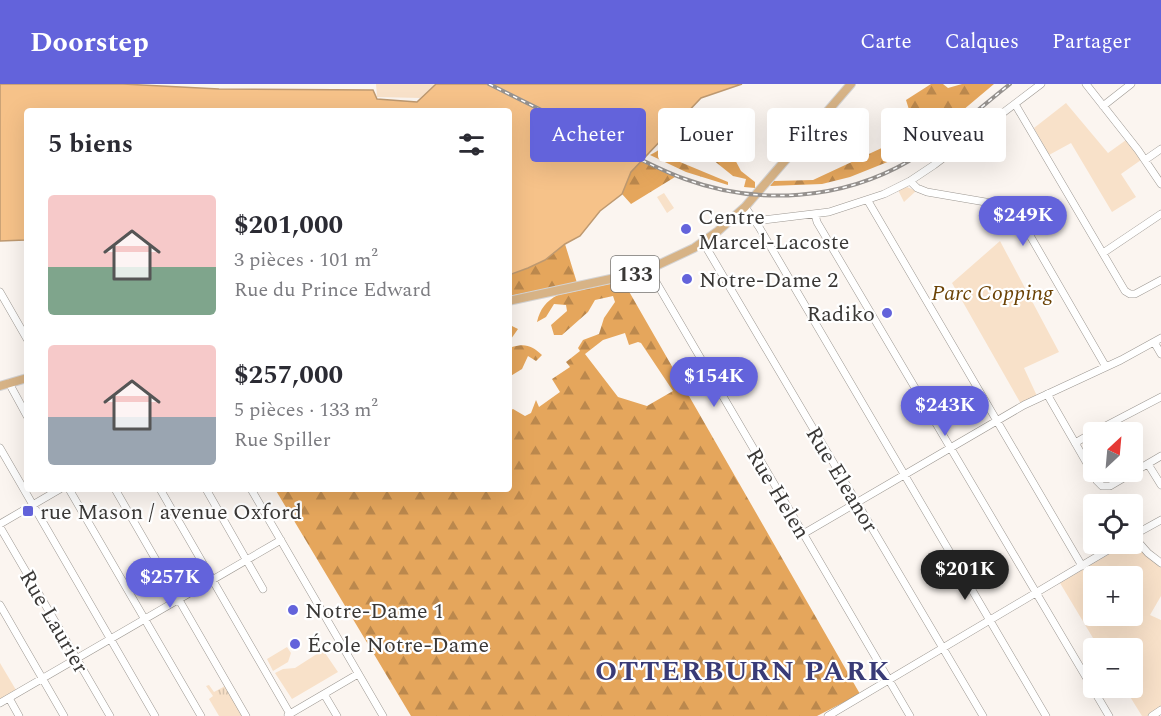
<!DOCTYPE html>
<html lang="fr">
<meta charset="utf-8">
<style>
body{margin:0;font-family:Spectral,serif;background:#f7f7f7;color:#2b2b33;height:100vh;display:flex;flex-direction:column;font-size:22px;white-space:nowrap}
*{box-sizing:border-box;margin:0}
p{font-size:20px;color:#7c7c81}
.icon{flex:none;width:33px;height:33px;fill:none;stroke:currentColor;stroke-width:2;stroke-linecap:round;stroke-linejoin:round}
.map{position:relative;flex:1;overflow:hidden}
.sheet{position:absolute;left:24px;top:24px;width:488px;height:384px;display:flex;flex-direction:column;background:#fff;border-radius:6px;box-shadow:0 6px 24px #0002}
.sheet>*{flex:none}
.hud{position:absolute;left:530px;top:24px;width:542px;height:54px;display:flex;gap:12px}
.needle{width:39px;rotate:26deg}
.buttons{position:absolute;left:1083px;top:338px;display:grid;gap:12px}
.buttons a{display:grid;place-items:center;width:60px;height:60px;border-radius:6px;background:#fff;box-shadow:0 6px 24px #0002;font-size:30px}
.price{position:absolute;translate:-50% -51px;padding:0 14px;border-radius:21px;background:#6363db;color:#fff;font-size:20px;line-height:39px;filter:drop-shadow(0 2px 3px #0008)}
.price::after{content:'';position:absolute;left:50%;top:36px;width:18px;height:14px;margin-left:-9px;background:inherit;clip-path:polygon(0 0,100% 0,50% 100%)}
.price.selected{background:#222;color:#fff}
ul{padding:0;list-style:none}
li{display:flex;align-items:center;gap:18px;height:150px;padding:0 24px}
li span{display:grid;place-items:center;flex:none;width:168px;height:120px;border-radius:6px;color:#555}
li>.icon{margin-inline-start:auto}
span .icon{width:72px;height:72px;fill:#fffc;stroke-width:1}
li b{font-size:26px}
h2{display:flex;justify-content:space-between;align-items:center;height:72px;padding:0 24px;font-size:26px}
.chip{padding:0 21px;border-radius:6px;background:#fff;box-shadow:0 6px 24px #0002;font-size:21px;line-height:54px}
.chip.selected{background:#6363db;color:#fff}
header{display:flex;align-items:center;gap:36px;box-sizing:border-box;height:84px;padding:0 30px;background:#6363db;color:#fff}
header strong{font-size:28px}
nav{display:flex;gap:33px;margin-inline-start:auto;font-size:21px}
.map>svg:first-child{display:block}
</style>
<header>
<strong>Doorstep</strong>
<nav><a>Carte</a><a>Calques</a><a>Partager</a></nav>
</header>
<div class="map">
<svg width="1161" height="632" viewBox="0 0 1161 632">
<defs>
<pattern id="grass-tufts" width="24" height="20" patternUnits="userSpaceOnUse" patternTransform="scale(1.5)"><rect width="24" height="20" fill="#f8e1c9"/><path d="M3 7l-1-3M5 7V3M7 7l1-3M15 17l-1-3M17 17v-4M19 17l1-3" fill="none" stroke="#d5c2ad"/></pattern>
<pattern id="forest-firs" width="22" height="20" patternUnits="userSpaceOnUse" patternTransform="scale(1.5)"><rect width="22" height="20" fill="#e5a65c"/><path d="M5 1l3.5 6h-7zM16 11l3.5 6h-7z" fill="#bb884d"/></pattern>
</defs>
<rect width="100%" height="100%" fill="#fbf5f0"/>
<path fill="url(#grass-tufts)" d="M907,103l9,4 -12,11 -6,-12z
M209,601l5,7 11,-6 18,30h-24l-10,-17 4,-3 -7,-10z"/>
<path fill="url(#forest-firs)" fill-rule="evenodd" d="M931,0h12l5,4 14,-4h32l-63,53 -36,22 -45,18 -28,7 -52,2 4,-5 39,-1 103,-48 -10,-32z
M686,33l46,37 9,17 14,11v6l-11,-1 2,-8 -13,-3 -41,-33 -12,19 48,20v3l-42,-13 -36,-17c19,-9 23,-22 36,-38z
M640,77l35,16 -44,27 -9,-10 9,-22z
M565,160l12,39 -68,13 -1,-21c22,-7 39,-17 57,-31z
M623,197l237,413 -43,22h-406l-136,-227h233l1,-78 4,-2 12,7 6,-3 5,-13 3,7 21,-15 -8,-13 18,-12 -4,-5 14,-11 -2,-3 5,-8 16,-6 5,-16 11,-16 -2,-6 -18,4 -7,12 -26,23h-8l-3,-10 16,-14 -1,-6 -12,-1 -8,13 -9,5c3,-13 9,-21 21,-27zM625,249l4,12 9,-3 3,1 32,48 -26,15 -29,-9 -33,-43 18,-14z
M512,242l6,3 -7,10 1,8c14,-4 20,-1 30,8l-6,6 -8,-5 -6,13 -13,8v-50z"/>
<path fill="#f8e1c9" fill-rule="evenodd" d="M376,0h59l-15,14 -43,-1z
M1066,19l42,50 18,-13 15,20 -20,14 15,23 -24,15 -41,-69 -22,12 -15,-27z
M664,109l10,15 -7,5 -10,-16z
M1000,157l59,111 -35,16 13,28 -16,8 -69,-121z
M1128,459h5l28,23v30l-11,19 11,5v88l-13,8h-6l-18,-29h8v-39h-33l-39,-65zM1094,492h38v39h-38z
M287,563l4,6 -3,9 -15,9 -6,-12z
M323,566l15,22 -46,27 -17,-26 8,-4 12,-1z
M0,579l16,27 -16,10z"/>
<path fill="#f6c289" stroke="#be9970" stroke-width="1.5" d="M0,0h123l96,5 154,1 4,9 40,3 19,-18h306l-41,14 -70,74 -9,22 -22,17 -20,25 -15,8 -20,16 -17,8 -19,7 -1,-164h-481v127l-2,2 -25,1z"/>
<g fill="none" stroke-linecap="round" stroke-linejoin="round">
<g stroke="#9c9791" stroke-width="8">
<path id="minor" d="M1086,0l52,66 23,34
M1015,20l110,187 5,3h5l26,-14
M1103,22l28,-22
M1145,76l16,-11
M910,97l7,7 10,4 76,13 14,8 89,154
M868,117l214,365
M745,123l14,20 287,489
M815,130l2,8 292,494
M755,137l74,-9 55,-18 26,-13 24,-16 107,-81
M703,158l280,474
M1103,169l58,-39
M649,186l261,446
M0,208l27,47
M1154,258l7,12
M9,299l18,33
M1047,310l50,87 5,5h8l51,-30
M1094,348l67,-35
M1075,359l19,-11
M0,364l155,268
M1148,380l13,21
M69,405l132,227
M115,405l131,227
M160,405l130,225
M206,405l57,100
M251,405l132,227
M0,440l60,-35
M0,443l110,189
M803,450l221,-129 97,-45 40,-22
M1132,452l29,-16
M1133,452l15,17 13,10
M0,521l64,111
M324,610l13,22
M9,614l10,18
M0,619l281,-163
M288,631l70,-41
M828,632l292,-173
M1152,632l9,-6"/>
</g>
<g stroke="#d4d3d3" stroke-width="10">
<path id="major" d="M508,217l135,-29 51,-24 24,-17 27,-24 106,-123
M0,302l27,-8"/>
</g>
<use href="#minor" stroke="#fff" stroke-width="7"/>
<use href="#major" stroke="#d7b386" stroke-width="8"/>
<g stroke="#96928f" stroke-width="4">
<path id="rail" d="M489,0c38,19 76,38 114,56 27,14 54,29 82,39 73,27 157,21 224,-18 36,-21 68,-51 101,-77"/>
</g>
<use href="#rail" stroke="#fff" stroke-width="1.5" stroke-dasharray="4.5" stroke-linecap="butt"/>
</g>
<g fill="#6363db" stroke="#fff" stroke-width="2">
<circle cx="686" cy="145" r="6"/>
<circle cx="687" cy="195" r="6"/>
<circle cx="887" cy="229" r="6"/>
<rect x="22" y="421" width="12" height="12" rx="3"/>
<circle cx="293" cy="526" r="6"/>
<circle cx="295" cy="560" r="6"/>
</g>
<g text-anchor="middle" stroke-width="4.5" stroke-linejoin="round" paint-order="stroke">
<rect fill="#fff" stroke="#757472" stroke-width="1.5" x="611" y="172" width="48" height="36" rx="4.5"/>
<g font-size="21" font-weight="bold" fill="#3a3836">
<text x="635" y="197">133</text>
</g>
<g font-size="22" fill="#3a3836" stroke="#fff" text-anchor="start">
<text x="698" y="140">Centre<tspan x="698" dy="25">Marcel-Lacoste</tspan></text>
<text x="699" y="203">Notre-Dame 2</text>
<text x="875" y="237" text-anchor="end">Radiko</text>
<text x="40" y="435">rue Mason / avenue Oxford</text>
<text x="305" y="534">Notre-Dame 1</text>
<text x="307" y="568">École Notre-Dame</text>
</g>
<g font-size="22" font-style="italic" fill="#6b4205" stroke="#fff">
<text x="992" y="216">Parc Copping</text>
</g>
<g font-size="22" fill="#3a3836" stroke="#fff">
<text transform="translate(843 395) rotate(59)" y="8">Rue Eleanor</text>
<text transform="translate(779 409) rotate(59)" y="8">Rue Helen</text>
<text transform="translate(55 537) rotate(60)" y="8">Rue Laurier</text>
</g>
<g font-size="28" font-weight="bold" letter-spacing="1.5" fill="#393b77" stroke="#fff">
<text x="743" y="596">OTTERBURN PARK</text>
</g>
</g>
</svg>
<div class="buttons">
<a><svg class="needle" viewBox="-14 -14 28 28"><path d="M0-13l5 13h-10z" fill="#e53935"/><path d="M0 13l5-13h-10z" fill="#7c7c81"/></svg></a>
<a><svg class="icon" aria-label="locate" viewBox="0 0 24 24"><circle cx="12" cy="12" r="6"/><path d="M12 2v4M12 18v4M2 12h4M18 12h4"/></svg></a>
<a>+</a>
<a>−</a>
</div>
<b class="price" style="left:1023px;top:163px">$249K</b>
<b class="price" style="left:714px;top:324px">$154K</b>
<b class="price" style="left:945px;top:353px">$243K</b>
<b class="price selected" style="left:965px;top:517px">$201K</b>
<b class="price" style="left:170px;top:525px">$257K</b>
<div class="hud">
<a class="chip selected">Acheter</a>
<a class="chip">Louer</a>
<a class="chip">Filtres</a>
<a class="chip">Nouveau</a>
</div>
<section class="sheet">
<h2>5 biens<svg class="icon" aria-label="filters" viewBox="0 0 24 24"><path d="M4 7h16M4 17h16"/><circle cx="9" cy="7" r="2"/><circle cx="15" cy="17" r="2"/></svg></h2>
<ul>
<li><span style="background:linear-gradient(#f6c9c9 60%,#7fa58c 0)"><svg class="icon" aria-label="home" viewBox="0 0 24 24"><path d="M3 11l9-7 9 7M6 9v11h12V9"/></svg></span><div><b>$201,000</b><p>3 pièces · 101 m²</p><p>Rue du Prince Edward</p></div></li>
<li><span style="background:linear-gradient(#f6c9c9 60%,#9aa5b1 0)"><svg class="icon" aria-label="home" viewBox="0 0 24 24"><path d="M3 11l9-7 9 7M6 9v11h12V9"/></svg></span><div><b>$257,000</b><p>5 pièces · 133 m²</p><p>Rue Spiller</p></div></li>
</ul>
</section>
</div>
